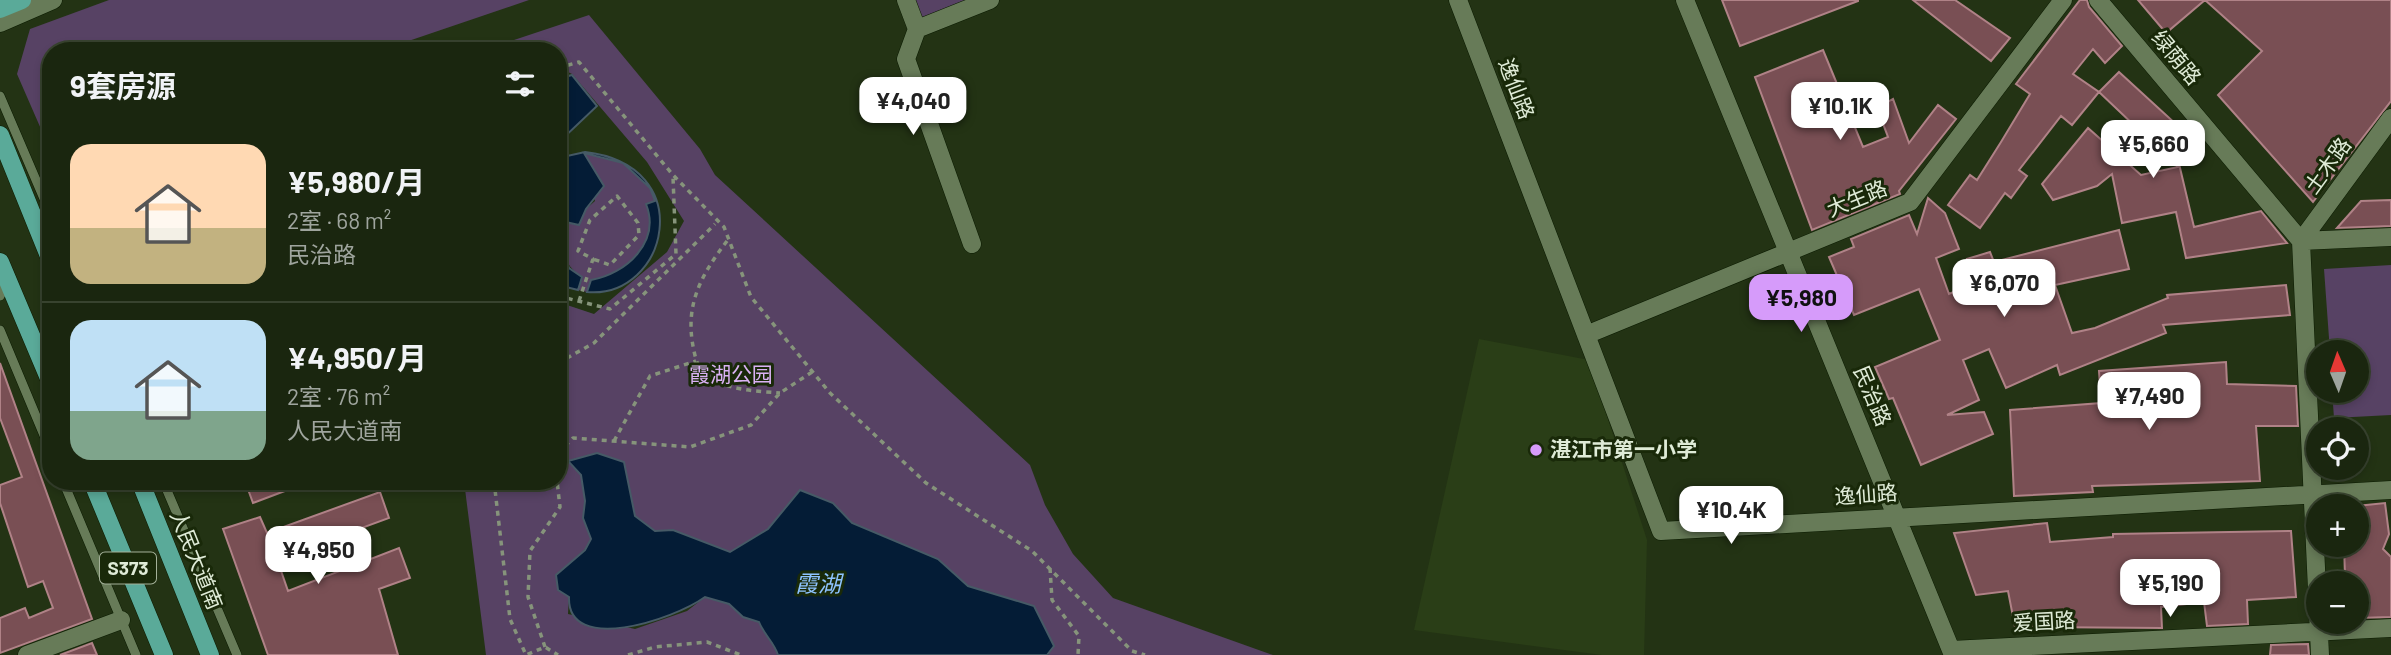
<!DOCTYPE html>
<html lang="zh">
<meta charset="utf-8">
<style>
body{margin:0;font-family:Barlow,"Noto Sans SC",sans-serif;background:#232e18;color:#f1f3f6;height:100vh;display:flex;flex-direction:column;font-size:26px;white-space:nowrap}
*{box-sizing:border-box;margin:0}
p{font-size:23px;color:#9fa59e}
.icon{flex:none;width:38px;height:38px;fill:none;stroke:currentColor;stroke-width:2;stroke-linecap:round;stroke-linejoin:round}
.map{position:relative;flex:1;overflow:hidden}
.details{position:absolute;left:42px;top:42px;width:525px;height:448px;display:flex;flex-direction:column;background:#1a260f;border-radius:28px;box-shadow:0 4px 10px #0003,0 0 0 2px #38432f}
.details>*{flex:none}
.needle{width:46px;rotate:358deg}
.fabs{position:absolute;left:2306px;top:340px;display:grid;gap:14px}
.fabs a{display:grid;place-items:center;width:63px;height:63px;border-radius:50%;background:#1a260f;box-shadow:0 4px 10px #0003,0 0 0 2px #38432f;font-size:35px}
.price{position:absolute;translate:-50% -60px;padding:0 16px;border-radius:14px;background:#fff;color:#222;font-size:23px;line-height:46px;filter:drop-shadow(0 2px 4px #0008)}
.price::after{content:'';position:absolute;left:50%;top:42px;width:21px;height:16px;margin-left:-10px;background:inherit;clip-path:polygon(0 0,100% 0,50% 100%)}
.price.active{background:#d69bfa;color:#111}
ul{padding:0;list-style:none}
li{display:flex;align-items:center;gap:21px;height:175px;padding:0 28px}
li+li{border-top:2px solid #38432f}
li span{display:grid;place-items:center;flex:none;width:196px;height:140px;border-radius:21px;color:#555}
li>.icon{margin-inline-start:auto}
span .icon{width:84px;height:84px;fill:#fffc;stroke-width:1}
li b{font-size:30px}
h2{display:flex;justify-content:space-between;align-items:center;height:84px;padding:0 28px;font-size:30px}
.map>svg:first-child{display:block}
</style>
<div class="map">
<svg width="2391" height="655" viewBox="0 0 2391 655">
<rect width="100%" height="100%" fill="#233314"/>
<path fill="#2a3e17" d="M1479,339l110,21 58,180 -3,115h-42l-188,-25z"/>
<path fill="#574264" d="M109,0h420l-150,51h-328v101l-34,-78 13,-45z
M906,0h84l-73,29z
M589,15l111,134 15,26 315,290 15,40 28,49 40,44 160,57h-225l6,-9 -20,-40 -66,-20 -30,-27 -86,-36 -19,-20 -33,-12 -32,38 -38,24 -57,-23 -18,1 -20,-15 -11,-54 -43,13 4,26 -2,17 8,21 -6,10 -29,27 13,21 -1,17 67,15 52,-18 18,-14 24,7 14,13 16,5c5,13 15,20 19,33h-292l-22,-174h94v-179l36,12 73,-62 17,-31 -37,-59 -75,-88 -14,-7v-16h-77z
M583,153l40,10 27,25 5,13 -8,3c14,38 -21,70 -56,76l-4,12 -9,-2 4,-12c-19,-15 -26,-33 -21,-57l18,4 7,-16 9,-8z
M2391,265v150l-57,3 -2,-28h25v-38h-27l-6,-83z"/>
<path fill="#041c36" stroke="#465a66" stroke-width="2" d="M572,75l25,31 -39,37v-64z
M585,152c115,13 83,147 2,140l4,-12c35,-6 70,-38 55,-76l9,-3 -5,-13 -27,-25 -39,-10 20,33 -18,23 -7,16 -18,-4 -3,12v-75z
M558,243l11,25 13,9 -4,13 -20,-5z
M597,453l27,9 11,54 20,15 18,-1 57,22 38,-23 32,-39 33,13 19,20 86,36 30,27 66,20 20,40 -7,9h-269c-4,-13 -14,-20 -19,-33l-16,-5 -14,-13 -24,-7c-32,23 -138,58 -136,0l-11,-7 -2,-15 29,-25 6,-11 -8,-21 2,-17 -4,-26 -13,-14z"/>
<path fill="#794f54" stroke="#b08287" stroke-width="2" d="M1722,0h136v1l-118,45z
M1913,0h42l55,38 -19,23z
M2080,0h7l2,7 33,39 -17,17 -12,-14 -20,25 26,18 -27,33 -11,-9 -42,54 8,6 -16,22 -6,-5 -25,35 -32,-23 22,-30 7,5 24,-38 29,-48 -14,-10z
M2138,0h67l-39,33z
M2205,0h186v101l-78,101 -95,-107 44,-44z
M1823,50l40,97 25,-10 -11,-29 16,-9 16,44 29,-38 18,14 -57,72 1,3 -88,36 -57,-153z
M2119,72l71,65 -14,14 18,76 67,-16 26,32 -101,15 -10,-46 -54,11 -10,-49 -15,12 -44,14 -11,-16 46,-56 53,47 37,-8 -79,-75z
M1928,198l17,15 14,36 -23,9 13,36 28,-12 -10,-23 23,-7 4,10 125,-32 10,39 -74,16 17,48 23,-5 73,-30 -1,-3 119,-10 4,30 -127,10 3,8 -106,42 -3,-10 -51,23 -17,-39 -26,11 16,40 -32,15 37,-3 9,22 -72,31 -28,-67 -4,1 -14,-32 65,-27 -21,-51 -65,26 -25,-58 25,-10 -3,-8 58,-24 8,19z
M2391,200v26l-54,2 24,-27z
M2226,362l1,22 69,2 2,40h-42l4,55 -168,5 1,6 -79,4 -4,-86 91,-7 -2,-32z
M0,363l92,256 -92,34v-35l25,-10 4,10 24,-10 -10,-27 -15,6 -28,-84v-18l22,-8 -22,-59z
M245,481h61v2l-53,20z
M380,492l9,26 -112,41 11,32 111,-43 11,30 -31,11 19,66h-130l-45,-126 37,-12 7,16z
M2385,503l4,31 -6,15 8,8v60l-34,1v-35h-9l-3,-7 -1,-32h13v-38z
M2047,523l3,19 63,-5v-3l178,-3 5,66 -49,3 1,24 -41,2 -3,-24 -43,5 1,21 -147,-1 -7,-36 -32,4 -22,-62z
M92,643l5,12h-37z
M2308,644l1,11h-39l1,-10z"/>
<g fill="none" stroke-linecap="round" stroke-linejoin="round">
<g stroke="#0b1b00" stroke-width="10">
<path id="service" d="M0,96l51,119
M0,296l7,-15
M0,330l51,122
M63,481l73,174
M163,481l74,174"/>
</g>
<g stroke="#0b1b00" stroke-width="19">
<path id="minor" d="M906,0l11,29 -11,30 66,185
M1458,0l203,531 730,-41
M1685,0l268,655
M2098,0l203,241
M0,23l53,-23
M917,29l73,-29
M2301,241l19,414
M2301,241l90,-123
M2301,241l90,-4
M1586,335l324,-133 153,-202
M1951,650l440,-22
M27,655l94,-35"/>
</g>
<g stroke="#0b1b00" stroke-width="19">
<path id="primary" d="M0,9l22,-9
M0,135l51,126
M0,262l51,121
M92,481l72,174
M140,481l70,174"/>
</g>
<path stroke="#86947b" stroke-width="3.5" stroke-dasharray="5 5" stroke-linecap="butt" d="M558,68l21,-6 94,113 51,52 27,70 79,96 96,90 106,68 100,100 13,4
M727,241c-25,33 -42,62 -34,105 2,10 4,22 13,29 19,15 50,16 74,18
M558,296l52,13 66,-55 -3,-77
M579,301l14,-42 -15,-8 12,-31 27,-24 21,27 1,12 -29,30 -17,-6
M558,363l36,-20 121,-119
M614,441l36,-65 46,-15
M558,453l15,-15 117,9 61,-22 29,-32 32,-21
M494,481l16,138 16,36 19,-8 13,8
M1050,568l2,32 27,36 -1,19
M545,647l-17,-50 2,-46 30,-44 -3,-26
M628,655l27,-8 52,-5 34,13"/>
<use href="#service" stroke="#677b58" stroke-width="9"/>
<use href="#minor" stroke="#677b58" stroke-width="18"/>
<use href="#primary" stroke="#5aaa99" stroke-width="18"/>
</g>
<circle fill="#d69bfa" stroke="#192909" stroke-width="2.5" cx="1536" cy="450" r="7"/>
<g text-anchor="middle" stroke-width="6" stroke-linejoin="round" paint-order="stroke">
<rect fill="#192909" stroke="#a4b199" stroke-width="2" x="100" y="552.5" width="56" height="31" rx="5"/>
<g font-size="19" font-weight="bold" fill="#dfebd7">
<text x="128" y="575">S373</text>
</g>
<g font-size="21" fill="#dfebd7" stroke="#192909">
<text transform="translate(2176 58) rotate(50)" y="7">绿荫路</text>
<text transform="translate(1516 89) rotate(69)" y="7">逸仙路</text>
<text transform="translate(2328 166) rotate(-54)" y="7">土木路</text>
<text transform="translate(1857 199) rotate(-22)" y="7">大生路</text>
<text transform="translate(1872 396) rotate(67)" y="7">民治路</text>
<text transform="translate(1866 495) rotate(-4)" y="7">逸仙路</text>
<text transform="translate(196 560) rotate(68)" y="7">人民大道南</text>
<text transform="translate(2044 622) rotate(-3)" y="7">爱国路</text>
</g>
<g font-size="21" fill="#dab2f4" stroke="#192909">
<text x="731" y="382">霞湖公园</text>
</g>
<g font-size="21" font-weight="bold" fill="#dfebd7" stroke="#192909" text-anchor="start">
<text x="1550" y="457">湛江市第一小学</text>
</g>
<g font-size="23" font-style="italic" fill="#8ec3fe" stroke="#192909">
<text x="818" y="592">霞湖</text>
</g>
</g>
</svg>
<div class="fabs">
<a><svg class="needle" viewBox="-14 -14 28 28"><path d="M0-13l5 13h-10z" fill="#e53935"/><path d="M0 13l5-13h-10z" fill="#9fa59e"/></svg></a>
<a><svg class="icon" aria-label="locate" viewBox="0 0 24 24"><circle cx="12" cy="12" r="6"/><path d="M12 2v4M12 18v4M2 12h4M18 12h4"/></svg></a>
<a>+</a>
<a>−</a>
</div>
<b class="price" style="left:913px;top:137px">¥4,040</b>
<b class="price" style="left:1840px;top:142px">¥10.1K</b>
<b class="price" style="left:2153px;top:180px">¥5,660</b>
<b class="price" style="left:2004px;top:319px">¥6,070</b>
<b class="price active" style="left:1801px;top:334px">¥5,980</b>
<b class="price" style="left:2149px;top:432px">¥7,490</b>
<b class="price" style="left:1731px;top:546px">¥10.4K</b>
<b class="price" style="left:318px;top:586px">¥4,950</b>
<b class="price" style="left:2170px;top:619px">¥5,190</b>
<section class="details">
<h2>9套房源<svg class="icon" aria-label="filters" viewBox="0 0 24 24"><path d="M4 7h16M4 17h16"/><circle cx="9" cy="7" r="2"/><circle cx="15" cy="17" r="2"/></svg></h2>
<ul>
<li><span style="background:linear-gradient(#ffd9b3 60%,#c2b280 0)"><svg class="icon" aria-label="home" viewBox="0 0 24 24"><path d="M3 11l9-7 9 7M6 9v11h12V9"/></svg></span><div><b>¥5,980/月</b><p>2室 · 68 m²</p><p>民治路</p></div></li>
<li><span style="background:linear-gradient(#bfe0f5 65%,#7fa58c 0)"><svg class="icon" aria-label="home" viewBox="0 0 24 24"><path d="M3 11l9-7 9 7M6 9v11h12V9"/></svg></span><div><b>¥4,950/月</b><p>2室 · 76 m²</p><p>人民大道南</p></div></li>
</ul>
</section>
</div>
